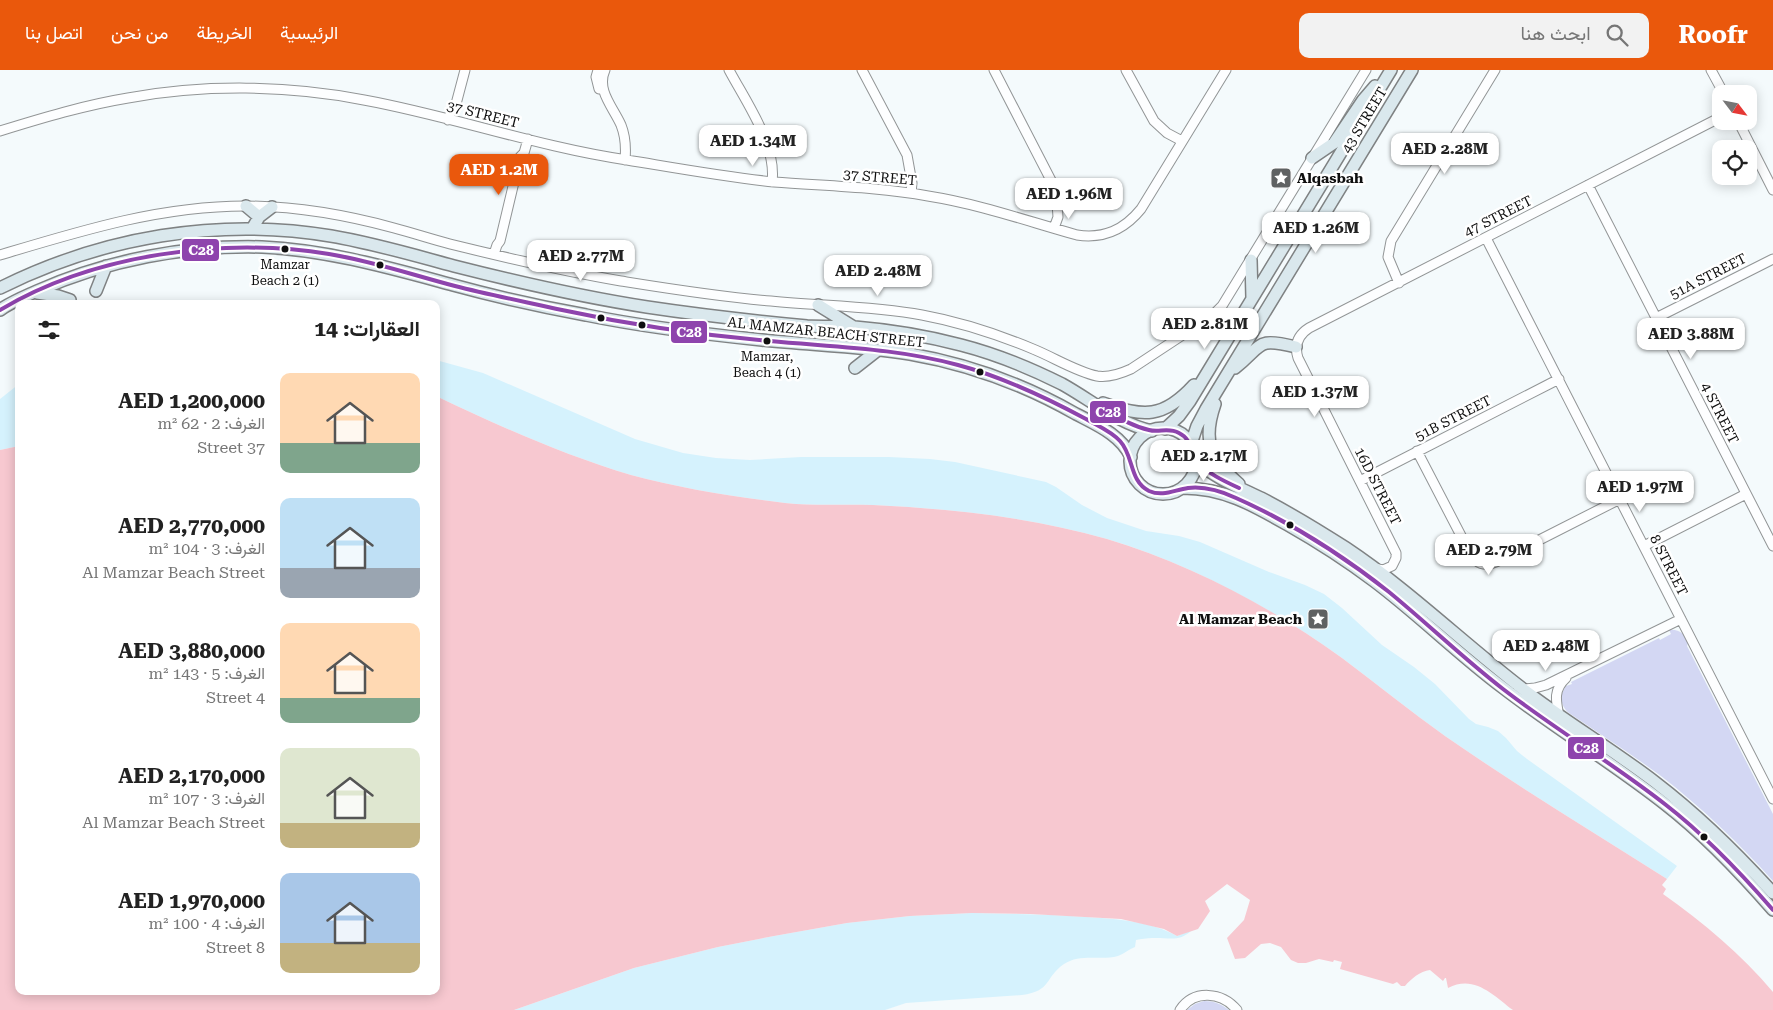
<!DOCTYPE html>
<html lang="ar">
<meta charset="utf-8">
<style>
body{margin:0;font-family:"Roboto Serif",Vazirmatn,serif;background:#f2f2f2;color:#222;direction:rtl;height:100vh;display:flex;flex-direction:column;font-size:19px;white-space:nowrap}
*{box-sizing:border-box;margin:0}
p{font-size:16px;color:#767676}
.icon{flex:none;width:28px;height:28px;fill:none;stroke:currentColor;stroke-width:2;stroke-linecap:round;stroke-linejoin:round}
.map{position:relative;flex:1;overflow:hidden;direction:ltr}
.drawer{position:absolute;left:15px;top:230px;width:425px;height:695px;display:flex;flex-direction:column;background:#fff;border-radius:10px;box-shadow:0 2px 12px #0003;direction:rtl}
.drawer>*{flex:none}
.needle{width:32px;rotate:122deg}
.buttons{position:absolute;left:1712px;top:15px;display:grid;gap:10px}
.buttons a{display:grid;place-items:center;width:45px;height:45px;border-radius:10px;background:#fff;box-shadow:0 2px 12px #0003;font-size:25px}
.price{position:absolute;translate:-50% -42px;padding:0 11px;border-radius:10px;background:#fff;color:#222;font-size:16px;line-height:32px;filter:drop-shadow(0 1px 2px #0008)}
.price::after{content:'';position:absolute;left:50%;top:30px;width:15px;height:11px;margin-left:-8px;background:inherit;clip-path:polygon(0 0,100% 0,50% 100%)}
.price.selected{background:#ea580c;color:#fff}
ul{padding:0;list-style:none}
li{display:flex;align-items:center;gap:15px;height:125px;padding:0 20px}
li span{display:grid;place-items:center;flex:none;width:140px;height:100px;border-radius:10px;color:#555}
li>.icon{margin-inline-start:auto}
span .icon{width:60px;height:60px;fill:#fffc;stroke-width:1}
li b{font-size:21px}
h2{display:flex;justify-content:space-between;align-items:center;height:60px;padding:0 20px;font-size:21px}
header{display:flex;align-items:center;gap:30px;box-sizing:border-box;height:70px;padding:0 25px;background:#ea580c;color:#fff}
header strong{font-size:24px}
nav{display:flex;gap:28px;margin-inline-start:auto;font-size:18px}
.search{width:350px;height:45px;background:#f2f2f2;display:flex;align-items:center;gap:12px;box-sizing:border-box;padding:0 18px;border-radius:10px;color:#767676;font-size:19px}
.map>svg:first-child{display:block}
</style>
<header>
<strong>Roofr</strong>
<div class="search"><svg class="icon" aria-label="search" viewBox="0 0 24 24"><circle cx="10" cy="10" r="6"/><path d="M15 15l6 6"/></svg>ابحث هنا</div>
<nav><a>الرئيسية</a><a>الخريطة</a><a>من نحن</a><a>اتصل بنا</a></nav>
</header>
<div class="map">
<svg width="1773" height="940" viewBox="0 0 1773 940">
<rect width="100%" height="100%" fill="#f4fafc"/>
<path fill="#d3d7f3" d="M1669,560c11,-1 15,4 19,13l-1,3 86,168v67c-34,-38 -72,-74 -112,-105 -30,-22 -61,-42 -92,-63 -9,-8 -10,-18 -3,-27l6,-2 -1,-2 88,-44 1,2 11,-6z
M1204,931c10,0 17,3 25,9h-42l8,-6z"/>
<path fill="#d5f2fd" d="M436,290l47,13 152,66 48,14 33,5 34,2 51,-3h88l41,2 25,3 91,20 10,5 26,18 25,13 39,13 33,5 21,6 69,30 36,13 19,9 18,14 40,37 32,22 21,17 34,35 7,5 12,3 10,4 8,7 11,13 10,8 150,107 -10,13c-74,-47 -150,-93 -222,-143 -35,-25 -68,-52 -103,-78 -68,-49 -154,-95 -235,-119 -76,-22 -155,-30 -234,-34 -30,-1 -59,1 -88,-2 -49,-6 -107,-15 -154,-28 -67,-20 -132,-49 -195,-79z
M19,314v62l-19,4v-51z
M972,843c39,1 77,1 115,4 30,2 63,4 90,19l15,-6c-13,13 -24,7 -40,8 -5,0 -11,1 -16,2l-1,7c-6,2 -11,7 -17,9 -17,5 -37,-3 -54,8 -20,14 -12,27 -42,31l-116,8 -21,7h-371l120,-42 84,-21 56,-11 73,-13 63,-7z"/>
<path fill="#f7c8d0" d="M436,326c63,30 128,59 195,79 47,13 105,22 154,28 29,3 58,1 88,2 79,4 158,12 234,34 83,25 165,68 235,119 35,26 68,53 103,78 72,50 148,96 222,143l-5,6 4,4 -3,5c41,29 78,60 110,98v18h-260c-20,-15 -39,-36 -65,-22l-2,-10h-1l-2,3 -13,-11c-10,1 -19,9 -25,16h-4l-4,-4 -4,2 -53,-15 2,-7 -8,-2 -1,2 -14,-3 -13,4h-8l-7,-3 -10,-13 -11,-4 -9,1 -16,14 -10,1 -8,-21 17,-18 6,-20 -23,-16 -22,17 5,10 -12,18 -21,7 -13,-7 -43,-10 -91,-5 -58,-1 -62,3 -63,7 -73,13 -56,11 -84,21 -120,42h-514v-560l19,-4v545h417z"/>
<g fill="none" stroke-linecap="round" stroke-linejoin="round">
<g stroke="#929596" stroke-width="11">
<path id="minor" d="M598,0l-2,7 3,12
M605,0c-9,20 8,37 16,55 4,10 5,24 4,35
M729,0c17,32 48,75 43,112
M862,0l45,85 5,28 -1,10
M994,0l62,120 2,27 -4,11
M1126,0l28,51 13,12 15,8
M1711,0l13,24
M448,50l5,-13 3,-3 9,-34
M1738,51l35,69
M0,61c42,-13 85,-26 128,-33 76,-14 160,-13 236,2 88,16 174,47 263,60 49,8 98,17 147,22 51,4 103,5 154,14 51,8 99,25 149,39 27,4 47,-5 64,-26l85,-139
M1588,115l185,361
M1486,168l287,561
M494,184l3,-9 3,-4 20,-84 4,-4 4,-14
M0,185c80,-24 160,-49 245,-49 49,0 101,9 149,22 19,5 37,11 56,16 57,14 113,27 171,37 50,8 99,16 150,20 50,5 101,5 151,14 38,7 75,19 111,34 20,8 44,23 64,27 12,2 23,-2 34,-7l82,-54 9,-9 144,-236
M1399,213l-11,-26 3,-16 104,-171
M1656,248l117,-59
M1417,381l53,102c6,11 15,14 26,9l124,-63
M1360,411l199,-102
M1644,476l102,-52
M1374,498l9,2 9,-4 4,-8v-5l-98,-195c-4,-13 0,-23 11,-30l412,-211
M1523,619l12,-1 11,-3 135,-66
M1559,646c-3,-15 -6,-26 7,-38
M1180,940c14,-21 42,-18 57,0"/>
</g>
<g stroke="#7f8283" stroke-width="14">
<path id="major" d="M1312,88l22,-15 29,-43 12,-14
M246,136l13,11
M252,159l7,-12 13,-10
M1251,190l1,38
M0,218c102,-51 218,-71 331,-52 42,7 82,19 123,30 63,16 128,31 193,41 53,8 107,14 160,19 16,1 32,0 48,1 36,3 72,9 106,18 35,9 69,23 101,39 29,16 57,40 90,47
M96,221l10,-25
M37,223l21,3 12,4
M818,235l34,21
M0,240c11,-8 24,-13 37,-19 70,-31 149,-46 225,-44 66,3 128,21 191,38 44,12 89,22 133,30 58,12 117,19 176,25 49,5 99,6 148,14 58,10 115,31 166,60 21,11 45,21 55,43
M855,298l23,-18
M1235,298c29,-23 20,-31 61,-21
M1103,333c41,14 60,16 91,-18
M1215,334c-13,37 -5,55 24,80
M1130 391a33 33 0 1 1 66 0a33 33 0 1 1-66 0Z
M1165,359l14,-13 11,-15 201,-331
M1191,374l6,-18 9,-17 206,-339
M1196,391c19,17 42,26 65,37 29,15 57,32 85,50 63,42 117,95 177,141 43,33 89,60 132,93 43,33 82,71 118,111
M1183,418c41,0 70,17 105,37 30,17 58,35 86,56 44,33 84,73 128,106 53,41 111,76 163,117 40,31 75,68 108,106"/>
</g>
<use href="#minor" stroke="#fdfeff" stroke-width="9"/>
<use href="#major" stroke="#dae8ed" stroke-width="11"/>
<g stroke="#fff" stroke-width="8">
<path id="bus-1" d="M0,240c94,-56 222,-73 329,-56 43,7 84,21 126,32 35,9 71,16 107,24 69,15 138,25 208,31 63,6 126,7 188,24 45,12 87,32 128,54 12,7 25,12 34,22 14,15 9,40 29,50 14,6 25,-1 39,-3 17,-2 33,3 48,10 54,24 106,57 153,94 39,32 75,67 114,97 53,41 111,75 163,116 40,31 74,67 107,105
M1100,337c16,9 31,19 49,23 10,3 19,-3 30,3 14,7 10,19 18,28 9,12 29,21 42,27"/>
</g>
<use href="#bus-1" stroke="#8e44ad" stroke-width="4"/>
</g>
<defs>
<g id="sight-square" transform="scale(1.125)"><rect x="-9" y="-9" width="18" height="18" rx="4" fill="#5f6162" stroke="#fff"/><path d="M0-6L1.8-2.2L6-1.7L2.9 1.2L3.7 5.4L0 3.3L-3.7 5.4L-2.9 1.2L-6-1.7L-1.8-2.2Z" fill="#fff"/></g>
</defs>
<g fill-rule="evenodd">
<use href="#sight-square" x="1281" y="108"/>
<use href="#sight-square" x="1318" y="549"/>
</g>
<g fill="#0f0f0f" stroke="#fff" stroke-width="2">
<circle cx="285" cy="179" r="4.5"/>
<circle cx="380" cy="195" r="4.5"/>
<circle cx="601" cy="248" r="4.5"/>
<circle cx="642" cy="255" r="4.5"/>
<circle cx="767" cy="271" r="4.5"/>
<circle cx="980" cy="302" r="4.5"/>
<circle cx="1290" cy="455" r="4.5"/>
<circle cx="1704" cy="767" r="4.5"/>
</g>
<g text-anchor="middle" stroke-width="5" stroke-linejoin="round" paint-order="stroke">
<g font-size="13" fill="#0f0f0f" stroke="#fff">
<text x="285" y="199">Mamzar<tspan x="285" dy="16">Beach 2 (1)</tspan></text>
<text x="767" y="291">Mamzar,<tspan x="767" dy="16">Beach 4 (1)</tspan></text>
</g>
<g font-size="14" fill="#0f0f0f" stroke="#fff">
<text transform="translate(483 44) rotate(14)" y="5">37 STREET</text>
<text transform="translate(1364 50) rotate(-59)" y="5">43 STREET</text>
<text transform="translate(880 107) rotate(5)" y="5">37 STREET</text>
<text transform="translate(1498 146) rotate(-27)" y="5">47 STREET</text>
<text transform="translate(1708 206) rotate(-27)" y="5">51A STREET</text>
<text transform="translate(826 262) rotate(6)" y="5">AL MAMZAR BEACH STREET</text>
<text transform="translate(1720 343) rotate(63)" y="5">4 STREET</text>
<text transform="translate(1453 348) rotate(-27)" y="5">51B STREET</text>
<text transform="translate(1378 416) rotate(63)" y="5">16D STREET</text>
<text transform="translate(1669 495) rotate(63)" y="5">8 STREET</text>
</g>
<g font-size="14" font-weight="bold" fill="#0f0f0f" stroke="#fff" text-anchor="start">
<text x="1297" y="113">Alqasbah</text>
<text x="1302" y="554" text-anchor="end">Al Mamzar Beach</text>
</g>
</g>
<g stroke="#fff" stroke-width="2">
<rect x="181" y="168" width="39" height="24" rx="5" fill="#8e44ad"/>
<rect x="670" y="250" width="38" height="24" rx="5" fill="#8e44ad"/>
<rect x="1089" y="330" width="38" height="24" rx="5" fill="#8e44ad"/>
<rect x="1567" y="666" width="38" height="24" rx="5" fill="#8e44ad"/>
</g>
<g font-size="14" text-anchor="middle" font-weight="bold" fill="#fff">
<text x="201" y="185">C28</text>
<text x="689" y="267">C28</text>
<text x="1108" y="347">C28</text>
<text x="1586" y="683">C28</text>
</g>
</svg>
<div class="buttons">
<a><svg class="needle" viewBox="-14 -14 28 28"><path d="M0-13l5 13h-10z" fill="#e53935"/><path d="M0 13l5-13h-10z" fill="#767676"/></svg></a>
<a><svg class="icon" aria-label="locate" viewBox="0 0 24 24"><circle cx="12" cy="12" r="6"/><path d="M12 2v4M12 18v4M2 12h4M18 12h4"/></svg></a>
</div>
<b class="price" style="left:753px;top:97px">AED 1.34M</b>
<b class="price" style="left:1445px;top:105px">AED 2.28M</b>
<b class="price selected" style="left:499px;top:126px">AED 1.2M</b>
<b class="price" style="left:1069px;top:150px">AED 1.96M</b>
<b class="price" style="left:1316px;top:184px">AED 1.26M</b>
<b class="price" style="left:581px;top:212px">AED 2.77M</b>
<b class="price" style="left:878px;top:227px">AED 2.48M</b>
<b class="price" style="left:1205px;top:280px">AED 2.81M</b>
<b class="price" style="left:1691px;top:290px">AED 3.88M</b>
<b class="price" style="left:1315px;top:348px">AED 1.37M</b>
<b class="price" style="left:1204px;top:412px">AED 2.17M</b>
<b class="price" style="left:1640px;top:443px">AED 1.97M</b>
<b class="price" style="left:1489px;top:506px">AED 2.79M</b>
<b class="price" style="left:1546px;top:602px">AED 2.48M</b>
<section class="drawer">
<h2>العقارات: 14<svg class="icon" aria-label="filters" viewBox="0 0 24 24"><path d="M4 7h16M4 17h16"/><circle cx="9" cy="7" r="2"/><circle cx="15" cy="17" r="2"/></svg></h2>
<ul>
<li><span style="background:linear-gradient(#ffd9b3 70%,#7fa58c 0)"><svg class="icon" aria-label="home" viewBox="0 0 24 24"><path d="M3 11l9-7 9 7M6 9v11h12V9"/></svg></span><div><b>AED 1,200,000</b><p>الغرف: 2 · 62 m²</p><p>37 Street</p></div></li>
<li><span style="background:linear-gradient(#bfe0f5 70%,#9aa5b1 0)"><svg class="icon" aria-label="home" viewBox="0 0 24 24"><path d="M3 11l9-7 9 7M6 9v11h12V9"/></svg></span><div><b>AED 2,770,000</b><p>الغرف: 3 · 104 m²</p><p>Al Mamzar Beach Street</p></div></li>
<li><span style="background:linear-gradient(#ffd9b3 75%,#7fa58c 0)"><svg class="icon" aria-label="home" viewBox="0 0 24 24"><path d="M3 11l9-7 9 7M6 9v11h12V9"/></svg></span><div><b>AED 3,880,000</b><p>الغرف: 5 · 143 m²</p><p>4 Street</p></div></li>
<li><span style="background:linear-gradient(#dfe7d0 75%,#c2b280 0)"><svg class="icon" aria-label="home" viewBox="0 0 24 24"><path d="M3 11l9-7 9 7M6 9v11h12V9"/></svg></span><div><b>AED 2,170,000</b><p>الغرف: 3 · 107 m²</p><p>Al Mamzar Beach Street</p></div></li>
<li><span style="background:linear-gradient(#a9c7e8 70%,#c2b280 0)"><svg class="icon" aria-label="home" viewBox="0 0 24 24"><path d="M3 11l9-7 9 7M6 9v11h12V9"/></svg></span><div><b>AED 1,970,000</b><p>الغرف: 4 · 100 m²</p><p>8 Street</p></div></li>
</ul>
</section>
</div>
